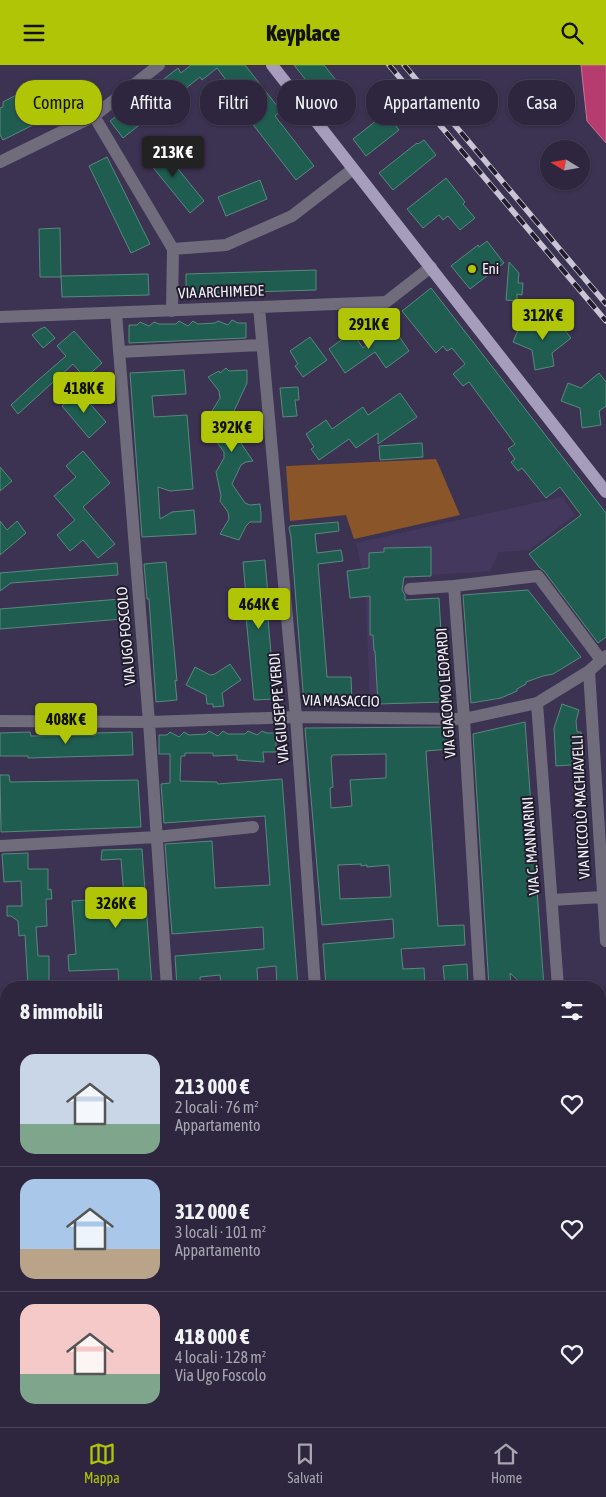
<!DOCTYPE html>
<html lang="it">
<meta charset="utf-8">
<style>
body{margin:0;font-family:"Asap Condensed",sans-serif;background:#352e45;color:#f1f3f6;height:100vh;display:flex;flex-direction:column;font-size:19px;white-space:nowrap}
*{box-sizing:border-box;margin:0}
p{font-size:16px;color:#a7a5b0}
.icon{flex:none;width:28px;height:28px;fill:none;stroke:currentColor;stroke-width:2;stroke-linecap:round;stroke-linejoin:round}
.map{position:relative;flex:1;overflow:hidden}
.details{position:absolute;left:0px;top:916px;width:606px;height:446px;display:flex;flex-direction:column;background:#2d263e;border-radius:20px 20px 0 0;box-shadow:0 1px 4px #0004,0 0 0 1px #484358}
.details>*{flex:none}
.hud{position:absolute;left:15px;top:15px;width:576px;height:45px;display:flex;gap:10px}
.needle{width:32px;rotate:281deg}
.controls{position:absolute;left:540px;top:75px;display:grid;gap:10px}
.controls a{display:grid;place-items:center;width:50px;height:50px;border-radius:50%;background:#2d263e;box-shadow:0 1px 4px #0004,0 0 0 1px #484358;font-size:25px}
.price{position:absolute;translate:-50% -42px;padding:0 11px;border-radius:5px;background:#afc505;color:#111;font-size:16px;line-height:32px;filter:drop-shadow(0 1px 2px #0008)}
.price::after{content:'';position:absolute;left:50%;top:30px;width:15px;height:11px;margin-left:-8px;background:inherit;clip-path:polygon(0 0,100% 0,50% 100%)}
.price.current{background:#222;color:#fff}
ul{padding:0;list-style:none}
li{display:flex;align-items:center;gap:15px;height:125px;padding:0 20px}
li+li{border-top:1px solid #484358}
li span{display:grid;place-items:center;flex:none;width:140px;height:100px;border-radius:15px;color:#555}
li>.icon{margin-inline-start:auto}
span .icon{width:60px;height:60px;fill:#fffc;stroke-width:1}
li b{font-size:21px}
h2{display:flex;justify-content:space-between;align-items:center;height:60px;padding:0 20px;font-size:21px}
.pill{padding:0 18px;border-radius:20px;background:#2d263e;box-shadow:0 1px 4px #0004,0 0 0 1px #484358;font-size:18px;line-height:45px}
.pill.current{background:#afc505;color:#111}
header{display:flex;justify-content:space-between;align-items:center;height:65px;padding:0 20px;background:#afc505;color:#111;font-size:22px;font-weight:800}
.tabs{display:flex;justify-content:space-around;align-items:center;height:70px;border-top:1px solid #484358;background:#2d263e;font-size:14px;color:#a7a5b0}
.tabs a{display:grid;justify-items:center;gap:2px}
.tabs .current{color:#afc505}
.map>svg:first-child{display:block}
</style>
<header><svg class="icon" aria-label="menu" viewBox="0 0 24 24"><path d="M4 6h16M4 12h16M4 18h16"/></svg>Keyplace<svg class="icon" aria-label="search" viewBox="0 0 24 24"><circle cx="10" cy="10" r="6"/><path d="M15 15l6 6"/></svg></header>
<div class="map">
<svg width="606" height="1362" viewBox="0 0 606 1362">
<rect width="100%" height="100%" fill="#3c3252"/>
<path fill="#44385f" d="M562,432l13,18 -46,35 -30,2 -9,19 -86,6 1,43 7,83 -42,1 -5,-120 -9,-41z"/>
<path fill="#8b552a" d="M436,394l24,56 -106,24 -8,-24 -56,6 -4,-55z"/>
<path fill="#b63c70" stroke="#c8729a" d="M581,0h25v78l-19,-22z"/>
<path fill="#205d51" stroke="#58897d" fill-rule="evenodd" d="M191,0h54l36,46 -6,5 39,50 -18,14 -45,-58 4,-3 -38,-51 -15,12 -2,-3 -77,61 -13,-17 68,-53 3,5z
M294,0h30l19,24 -6,4 4,4 -13,11z
M20,28l15,31 -32,16 -3,-5v-27l3,-1v-5z
M386,48l13,17 -33,26 -13,-17z
M424,75l12,15 -43,35 -14,-17 38,-30 1,1z
M157,78l47,58 -14,12 -48,-59z
M107,92l43,87 -19,9 -42,-87z
M446,113l19,24 -2,2 12,14 -15,12 -12,-14 -5,4 -4,-5 -16,13 -16,-19z
M260,115l7,19 -41,17 -8,-19z
M60,163l1,49h-21l-1,-48z
M487,176l17,22 -34,26 -19,-23 27,-21 1,2z
M509,197l10,11 -1,10h5l-1,12 -5,-1v7l-11,-1z
M316,205v20l-130,4v-20z
M148,209l1,21 -87,2 -1,-21z
M431,223l175,225v124l-8,6 -54,-72 -4,-3 -11,-14 52,-39 -21,-28 -14,11 -24,-30 -4,3 -7,-9 4,-3 -7,-10 7,-5 -46,-62 -6,4 -10,-12 12,-10 -13,-16 -5,3 -4,-5 -7,7 -34,-42z
M553,250l18,23 -19,15 2,13 -19,4 -3,-20 -19,-8 8,-19 13,6z
M232,255l6,3h8v15l-117,5v-18h8l3,-3 9,4 5,-4 5,2h17l3,-3 9,5 5,-5 5,3 17,-1 3,-2 10,4z
M45,262l10,11 -12,10 -11,-13 8,-6z
M393,262l16,24 -23,17 -11,-16 -30,21 -16,-24 23,-17 11,16z
M74,266l28,32 -17,15 -12,-14 -55,50 -7,-9 26,-24 29,-25 -9,-10z
M310,272l17,23 -24,17 -8,-11 3,-2 -8,-13z
M226,303l3,3 18,-1v13l-19,41 25,37 -7,1 -5,3 -9,19 13,19 5,2 10,-1 1,10v8h-11l-4,4 -7,14 -19,-6 9,-15 -1,-7 -8,-11 1,-5 -5,-24 8,-14v-6l-11,-15 4,-2 -5,-24 8,-13 -1,-7 -11,-14 11,-6 1,2z
M184,305l2,24 -34,2 2,21 33,-2 6,74 -23,2 -12,-4 2,32 12,-7 22,-2 2,24 -54,3 -12,-164z
M599,308l7,9v24l-7,5 2,14 -19,3 -2,-20 -19,-7 7,-18 13,5z
M298,322l1,13h-4l2,16 -14,1 -3,-29z
M79,326l27,31 -17,16 -27,-32z
M400,328l17,24 -39,27v-11l-22,15 -7,-9 -30,21 -8,-11 3,-2 -8,-13 20,-14 6,9 31,-22 5,8z
M422,378l1,14 -43,3 -1,-14z
M83,386l27,32 -27,24 32,37 -17,14 -15,-18 -13,11 -13,-16 18,-15 -21,-24 22,-19 -10,-11z
M0,402l12,14 -12,10z
M0,456l7,9 10,-9 9,12 -26,22z
M338,457l1,9 -24,3 2,19 24,-3 2,11 -25,3 9,113h24l1,26 -48,1 -13,-167 -2,-9 1,-2z
M431,482v29l-27,1 -2,13 3,5v5l34,-2 6,104 -67,2 -3,-53h-1l-1,-16h-3v-39l-20,2 -3,-27 22,-3v-15l15,-1v-4z
M265,495l3,36h-2l9,103 -21,1 -10,-104h2l-3,-34z
M166,497l11,119 -2,-1 2,20 -21,2 -7,-103h-2l-3,-35z
M117,498l1,12 -107,8 -11,8v-18z
M528,525l53,67 -28,17 -10,2 -17,6v2l-9,5v2l-16,7 -30,5 -8,-108z
M120,534l2,20 -122,10v-20z
M230,599l11,16 -19,13 2,13 -11,1v-3h-6l-1,-9 -20,-10 9,-18 15,8 5,-1z
M562,639l17,6 -3,11 1,11h4l3,32 -28,2 -2,-38z
M525,657l19,265h-19l-15,-14 1,14h-22l-16,-253z
M448,662l2,22 -24,2 12,175 26,-1 1,20 -64,4 2,20 21,-1 1,19h-99l-3,-43 71,-6 -1,-19 -71,6 -17,-197zM386,689v24l-36,2 2,26 -21,2 -1,-20 3,-1 -2,-30h1v-2zM361,799v2l6,-1v2l22,-2 2,32 -51,2 -2,-34z
M209,666l9,5 5,-5 5,3h17l3,-3 9,4 5,-4 5,2h9v19h-13l1,10 -27,-2v-5l-24,1v-3h-28v3h-4l-1,25 37,1 1,2 64,-5 16,208h-21l-1,-21 -19,2 1,19h-37l-1,-12 -20,2 1,10h-24l-2,-31 89,-7 -1,-22 -91,7 -7,-90 47,-3 3,47 55,-3 -5,-69 -101,7 -3,-39 9,-1v-29h-11v-19h8l3,-3 9,5 5,-5 5,3 17,-1z
M30,667l1,4 65,-1v-2l36,-1 1,23 -105,3v-2h-28v-23z
M0,710h9l1,7 128,-2 3,47 -140,5z
M142,784l10,138h-33l-1,-18 -49,2 -1,-16 8,-1 -4,-53 17,-1 1,10 32,-1 -1,-12h3l-3,-38 -20,1 1,-10z
M28,788v16h20v21l3,-1 1,10h-6l1,27 -11,1 2,29h11v31h-21l-3,-52 -6,1 -1,-15 -7,-5h-4v-10h15l-1,-25 -17,1 -2,-28z
M467,899l1,23h-23l-2,-21z"/>
<g fill="none" stroke-linecap="round" stroke-linejoin="round">
<path stroke="#706c7c" stroke-width="12" d="M94,51l79,133 -1,62
M0,97l94,-46 65,-51
M173,184l53,-4 66,-29 61,-47
M259,242l37,410 19,270
M116,248l33,409 18,265
M0,252l386,-15 45,-35
M119,287l143,-7
M410,524l44,-3
M589,606l17,270
M537,638l21,284
M0,656l149,1 147,-5 168,2 73,-16 52,-32 17,-15
M0,781l156,-9 97,-10
M552,835l50,-3 4,1
M480,922l-16,-268 -10,-133 84,-10 63,84
M0,970l6,83
M0,1153h6
M28,1356v6
M199,1356v6
M343,1356v6
M507,1356v6"/>
<path stroke="#a69dbd" stroke-width="12" d="M272,0l334,427
M0,1073h6
M600,1078h6"/>
<g stroke="#cac5d5" stroke-width="5.5">
<path id="rail" d="M389,0l217,256
M404,0l202,239"/>
</g>
<use href="#rail" stroke="#211d2c" stroke-width="4" stroke-dasharray="11" stroke-linecap="butt"/>
</g>
<circle fill="#afc505" stroke="#211d2c" stroke-width="2" cx="472" cy="204" r="5"/>
<g text-anchor="middle" stroke-width="4" stroke-linejoin="round" paint-order="stroke">
<g font-size="15" fill="#f3f0fc" stroke="#211d2c" text-anchor="start">
<text x="482" y="209">Eni</text>
</g>
<g font-size="15" fill="#f3f0fc" stroke="#211d2c">
<text transform="translate(221 227) rotate(-2)" y="5">VIA ARCHIMEDE</text>
<text transform="translate(126 571) rotate(-95)" y="5">VIA UGO FOSCOLO</text>
<text transform="translate(446 628) rotate(-94)" y="5">VIA GIACOMO LEOPARDI</text>
<text transform="translate(341 636) rotate(1)" y="5">VIA MASACCIO</text>
<text transform="translate(279 643) rotate(-95)" y="5">VIA GIUSEPPE VERDI</text>
<text transform="translate(581 742) rotate(-93)" y="5">VIA NICCOLÒ MACHIAVELLI</text>
<text transform="translate(531 781) rotate(-94)" y="5">VIA C. MANNARINI</text>
</g>
</g>
</svg>
<div class="controls">
<a><svg class="needle" viewBox="-14 -14 28 28"><path d="M0-13l5 13h-10z" fill="#e53935"/><path d="M0 13l5-13h-10z" fill="#a7a5b0"/></svg></a>
</div>
<b class="price current" style="left:173px;top:113px">213K €</b>
<b class="price" style="left:543px;top:276px">312K €</b>
<b class="price" style="left:369px;top:285px">291K €</b>
<b class="price" style="left:84px;top:349px">418K €</b>
<b class="price" style="left:232px;top:388px">392K €</b>
<b class="price" style="left:259px;top:565px">464K €</b>
<b class="price" style="left:66px;top:680px">408K €</b>
<b class="price" style="left:116px;top:864px">326K €</b>
<div class="hud">
<a class="pill current">Compra</a>
<a class="pill">Affitta</a>
<a class="pill">Filtri</a>
<a class="pill">Nuovo</a>
<a class="pill">Appartamento</a>
<a class="pill">Casa</a>
</div>
<section class="details">
<h2>8 immobili<svg class="icon" aria-label="filters" viewBox="0 0 24 24"><path d="M4 7h16M4 17h16"/><circle cx="9" cy="7" r="2"/><circle cx="15" cy="17" r="2"/></svg></h2>
<ul>
<li><span style="background:linear-gradient(#c9d6e8 70%,#7fa58c 0)"><svg class="icon" aria-label="home" viewBox="0 0 24 24"><path d="M3 11l9-7 9 7M6 9v11h12V9"/></svg></span><div><b>213 000 €</b><p>2 locali · 76 m²</p><p>Appartamento</p></div><svg class="icon" aria-label="heart" viewBox="0 0 24 24"><path d="M12 20l-8-8c-3-5 5-10 8-4 3-6 11-1 8 4z"/></svg></li>
<li><span style="background:linear-gradient(#a9c7e8 70%,#b9a48a 0)"><svg class="icon" aria-label="home" viewBox="0 0 24 24"><path d="M3 11l9-7 9 7M6 9v11h12V9"/></svg></span><div><b>312 000 €</b><p>3 locali · 101 m²</p><p>Appartamento</p></div><svg class="icon" aria-label="heart" viewBox="0 0 24 24"><path d="M12 20l-8-8c-3-5 5-10 8-4 3-6 11-1 8 4z"/></svg></li>
<li><span style="background:linear-gradient(#f6c9c9 70%,#7fa58c 0)"><svg class="icon" aria-label="home" viewBox="0 0 24 24"><path d="M3 11l9-7 9 7M6 9v11h12V9"/></svg></span><div><b>418 000 €</b><p>4 locali · 128 m²</p><p>Via Ugo Foscolo</p></div><svg class="icon" aria-label="heart" viewBox="0 0 24 24"><path d="M12 20l-8-8c-3-5 5-10 8-4 3-6 11-1 8 4z"/></svg></li>
</ul>
</section>
</div>
<nav class="tabs">
<a class="current"><svg class="icon" aria-label="map" viewBox="0 0 24 24"><path d="M3 6l6-2 6 2 6-2v14l-6 2-6-2-6 2zM9 4v14M15 6v14"/></svg>Mappa</a>
<a><svg class="icon" aria-label="saved" viewBox="0 0 24 24"><path d="M7 4h10v16l-5-4-5 4z"/></svg>Salvati</a>
<a><svg class="icon" aria-label="home" viewBox="0 0 24 24"><path d="M3 11l9-7 9 7M6 9v11h12V9"/></svg>Home</a>
</nav>
